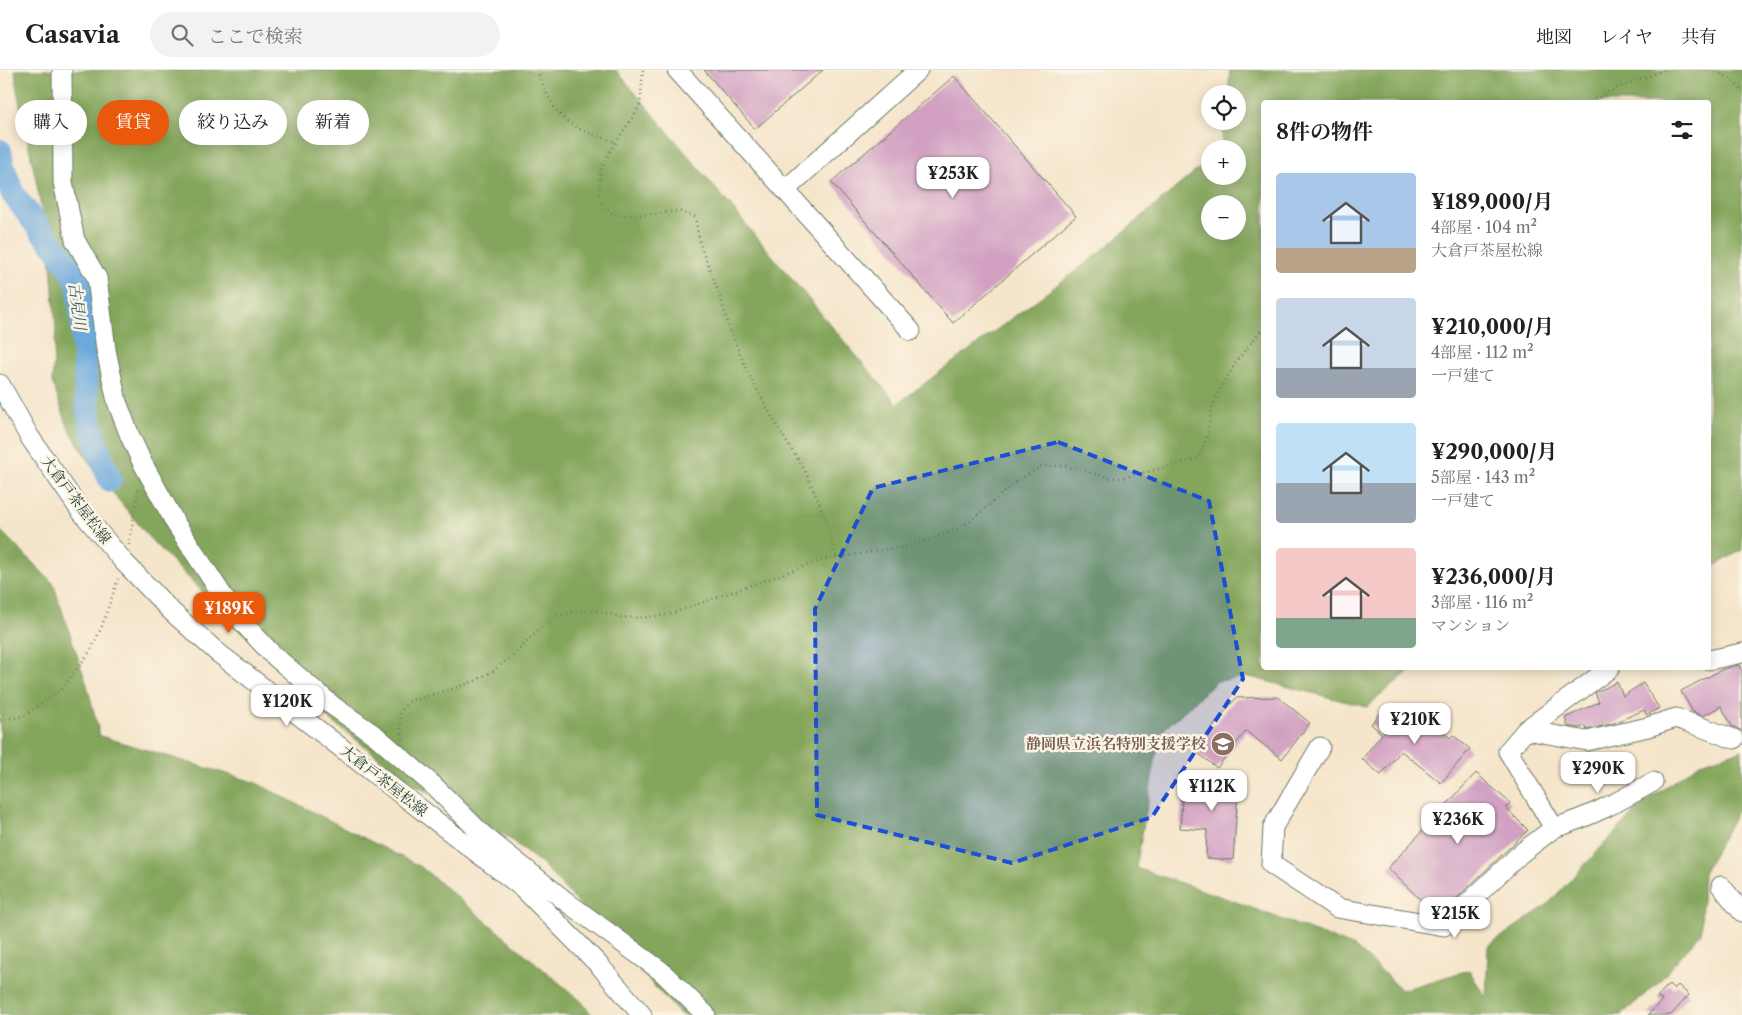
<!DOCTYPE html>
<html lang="ja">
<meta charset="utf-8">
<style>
body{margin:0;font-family:"Libre Caslon Text","Noto Serif JP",serif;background:#f2f2f2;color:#202124;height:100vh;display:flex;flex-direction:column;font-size:19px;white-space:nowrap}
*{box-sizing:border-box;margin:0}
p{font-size:16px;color:#757577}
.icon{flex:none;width:28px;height:28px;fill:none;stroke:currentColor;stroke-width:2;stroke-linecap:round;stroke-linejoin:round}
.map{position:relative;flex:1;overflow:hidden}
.details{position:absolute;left:1261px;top:30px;width:450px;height:570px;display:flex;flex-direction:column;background:#fff;border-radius:5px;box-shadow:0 2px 12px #0003}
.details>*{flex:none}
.banner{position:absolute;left:15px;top:30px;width:475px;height:45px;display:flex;gap:10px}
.fabs{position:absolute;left:1201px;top:15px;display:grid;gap:10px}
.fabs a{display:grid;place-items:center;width:45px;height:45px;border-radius:50%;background:#fff;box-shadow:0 2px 12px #0003;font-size:25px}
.price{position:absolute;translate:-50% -42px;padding:0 11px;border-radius:10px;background:#fff;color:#222;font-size:16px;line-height:32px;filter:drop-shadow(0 1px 2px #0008)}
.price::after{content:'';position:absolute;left:50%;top:30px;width:15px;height:11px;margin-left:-8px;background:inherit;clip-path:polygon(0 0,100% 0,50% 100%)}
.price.on{background:#ea580c;color:#fff}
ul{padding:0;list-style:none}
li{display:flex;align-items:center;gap:15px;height:125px;padding:0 15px}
li span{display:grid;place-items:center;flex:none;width:140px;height:100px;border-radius:5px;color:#555}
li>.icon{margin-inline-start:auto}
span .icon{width:60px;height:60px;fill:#fffc;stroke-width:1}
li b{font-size:21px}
h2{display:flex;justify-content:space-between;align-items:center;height:60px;padding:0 15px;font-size:21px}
.chip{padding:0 18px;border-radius:22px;background:#fff;box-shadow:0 2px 12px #0003;font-size:18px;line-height:45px}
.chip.on{background:#ea580c;color:#fff}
header{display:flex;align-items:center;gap:30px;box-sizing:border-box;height:70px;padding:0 25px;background:#fff;border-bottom:1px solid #e0e0e0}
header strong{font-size:24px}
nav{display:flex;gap:28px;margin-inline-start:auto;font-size:18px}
.search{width:350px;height:45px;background:#f2f2f2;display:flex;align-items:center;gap:12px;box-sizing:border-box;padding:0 18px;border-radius:28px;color:#757577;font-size:19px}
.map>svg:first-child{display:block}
</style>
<header>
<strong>Casavia</strong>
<div class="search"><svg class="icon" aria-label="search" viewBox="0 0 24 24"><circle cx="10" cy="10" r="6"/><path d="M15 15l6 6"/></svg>ここで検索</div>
<nav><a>地図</a><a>レイヤ</a><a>共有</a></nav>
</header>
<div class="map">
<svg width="1742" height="945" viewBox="0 0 1742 945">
<rect width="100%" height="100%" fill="#fcf5e5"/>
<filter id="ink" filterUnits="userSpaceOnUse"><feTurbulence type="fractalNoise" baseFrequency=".02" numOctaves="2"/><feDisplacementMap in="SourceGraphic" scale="10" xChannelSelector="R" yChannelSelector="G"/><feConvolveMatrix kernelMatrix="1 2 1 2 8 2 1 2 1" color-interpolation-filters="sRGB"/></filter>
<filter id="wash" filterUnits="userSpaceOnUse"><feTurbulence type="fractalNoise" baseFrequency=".0096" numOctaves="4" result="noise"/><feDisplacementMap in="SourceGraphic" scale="20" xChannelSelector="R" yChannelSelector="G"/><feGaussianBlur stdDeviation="1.12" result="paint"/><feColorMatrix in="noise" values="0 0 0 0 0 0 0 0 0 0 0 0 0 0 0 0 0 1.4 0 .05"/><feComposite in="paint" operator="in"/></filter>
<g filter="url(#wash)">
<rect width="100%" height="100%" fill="#f5e5ca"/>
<path fill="#84a65b" stroke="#527248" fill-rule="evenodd" d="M15,0h601l281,334 196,-146 117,-99v17h28v-27h-17l3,-28h14v-27h-10l2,-24h512v480l-33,19v-467h-445v566h149l-46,39 -117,-30 -33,4 -57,52 -24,135 95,32 124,47 47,43 67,-20 17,28 2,-52 59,-41 95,-101 58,-41 42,-13v52l-39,72 -2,59 -45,52 -35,30h-940l-139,-151 -36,-28 -88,-49 -89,-68 -175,-176 -60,-73 -26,-43 -16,-45 4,-53 -5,-64 -14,-80 -20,-95zM1210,134h28v27h-28z
M0,460l53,53 34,102 13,51 154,46 167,85 160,134 11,14h-592z"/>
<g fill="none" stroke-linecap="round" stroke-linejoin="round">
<path stroke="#6ca9dd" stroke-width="24" d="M0,81l3,16 10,27 28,37 17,19 20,31 4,38 5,86 7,34 16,41"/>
</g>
<g id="blocks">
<path fill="#d1a0c2" d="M704,0h119l-68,59z
M954,6l122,140 -123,107 -122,-141z
M1739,595l3,6v60l-10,-5 -11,-20 -18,10 -10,-4 -12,-21 42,-22z
M1617,612l6,14 20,-13 16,25 -12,7 -3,-5 -30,13 -27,7 -2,-4 -6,2 -11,-2 -3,-8 34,-16 -4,-9z
M1278,627l32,26 -28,36 -36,-28 -29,37 -23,-18 42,-52z
M1415,637l35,31 3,-3 17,14 -29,34 -40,-32 -20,24 -19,-16 20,-25 -11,-10 10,-12 16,15z
M1476,703l34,30 -4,5 22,22 -88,84 -6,-1 -46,-45z
M1184,704l55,4 -6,82 -27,-2 1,-28 -27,-2z
M1669,914l5,5 4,-4 11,10 -18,20h-23l14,-15 -5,-3z"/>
</g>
</g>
<g filter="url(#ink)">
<use href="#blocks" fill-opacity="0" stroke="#6a7868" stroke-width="1"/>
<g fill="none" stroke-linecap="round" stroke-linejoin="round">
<g stroke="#6a7868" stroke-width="21">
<path id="minor" d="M62,0l1,112 12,58 22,38 9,72 11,52 13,34 12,26 34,62 58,89 38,41 61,52 43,30 30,26 27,23 50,50 85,68 93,68 45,44
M677,0l108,120
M911,261l-126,-141 133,-120
M0,314l29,52 51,74 44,52 47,49 46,41 307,237 75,76 43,50
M1709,590l33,-7
M1526,660l61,11 61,-14 28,-9 58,21
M1320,677l-47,80 -2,37 66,44 107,18 76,-72 34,-26 -46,-77 18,-21 84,-62
M1554,758c38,-12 64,-26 99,-46
M1721,816l21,26"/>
</g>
<path stroke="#6a7868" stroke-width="2.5" stroke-dasharray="1 4" stroke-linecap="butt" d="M537,0c7,17 14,39 29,50 14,12 33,16 50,22
M643,0l-3,36 -31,47 -9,19 -1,25 5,12h3l7,6h29l36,-4 16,6 5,27 22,58 6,23 21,50 33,60 22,34 15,33 18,56
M1717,0l16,11 9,10
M1590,32l24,-13 50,-19
M129,475l9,-56
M0,650l24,-4 38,-27 29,-39 11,-24 16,-47
M403,669l-3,-24 3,-8 7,-6 45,-13 18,-6 20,-11 25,-20 22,-23 17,-12 22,-5h20l22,6 18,1 28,-3 155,-55 91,-15 37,-13 18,-9 48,-41 26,-16h25l43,12h12l76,-19 8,-19 7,-35 6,-14 19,-32 26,-32"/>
<use href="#minor" stroke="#fff" stroke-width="19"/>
</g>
</g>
<path fill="#1d4ed8" fill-opacity="0.2" stroke="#1d4ed8" stroke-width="4" stroke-dasharray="10 6" stroke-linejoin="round" d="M1058,372l151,59 34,178 -91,138 -140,46 -195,-48 -2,-206 58,-121z"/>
<defs>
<g id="school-disc" transform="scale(1.25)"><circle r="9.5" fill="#8d6e63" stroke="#fcf5e5"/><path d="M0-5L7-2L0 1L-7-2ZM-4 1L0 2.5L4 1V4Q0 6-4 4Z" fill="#fff"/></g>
</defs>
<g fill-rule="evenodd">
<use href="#school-disc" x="1223" y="674"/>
</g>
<g text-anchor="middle" stroke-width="5" stroke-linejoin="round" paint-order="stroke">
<g font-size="15" fill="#1f3d34" stroke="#fcf5e5">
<text transform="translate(76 430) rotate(53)" y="5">大倉戸茶屋松線</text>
<text transform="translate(384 711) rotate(38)" y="5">大倉戸茶屋松線</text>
</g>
<g font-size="15" font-weight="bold" fill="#785e54" stroke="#fcf5e5" text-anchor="end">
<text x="1206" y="679">静岡県立浜名特別支援学校</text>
</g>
<g font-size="16" font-style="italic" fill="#365d67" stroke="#fcf5e5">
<text transform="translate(78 236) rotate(83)" y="6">古見川</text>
</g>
</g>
</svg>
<div class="fabs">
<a><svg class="icon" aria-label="locate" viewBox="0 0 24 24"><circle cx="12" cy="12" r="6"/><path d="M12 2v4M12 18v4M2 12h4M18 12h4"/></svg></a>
<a>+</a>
<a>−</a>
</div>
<b class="price" style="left:953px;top:129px">¥253K</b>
<b class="price on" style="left:229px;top:564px">¥189K</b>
<b class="price" style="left:287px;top:657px">¥120K</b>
<b class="price" style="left:1415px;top:675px">¥210K</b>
<b class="price" style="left:1598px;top:724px">¥290K</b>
<b class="price" style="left:1212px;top:742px">¥112K</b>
<b class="price" style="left:1458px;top:775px">¥236K</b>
<b class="price" style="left:1455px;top:869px">¥215K</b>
<div class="banner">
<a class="chip">購入</a>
<a class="chip on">賃貸</a>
<a class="chip">絞り込み</a>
<a class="chip">新着</a>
</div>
<section class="details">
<h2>8件の物件<svg class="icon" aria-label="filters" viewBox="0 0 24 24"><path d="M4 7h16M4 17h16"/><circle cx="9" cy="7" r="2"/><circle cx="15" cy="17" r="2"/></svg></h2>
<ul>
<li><span style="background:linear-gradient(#a9c7e8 75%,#b9a48a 0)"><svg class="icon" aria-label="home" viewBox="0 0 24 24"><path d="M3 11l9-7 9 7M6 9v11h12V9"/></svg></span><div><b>¥189,000/月</b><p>4部屋 · 104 m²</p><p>大倉戸茶屋松線</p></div></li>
<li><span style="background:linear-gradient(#c9d6e8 70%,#9aa5b1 0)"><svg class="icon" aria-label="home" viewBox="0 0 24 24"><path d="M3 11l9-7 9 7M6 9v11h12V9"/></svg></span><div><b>¥210,000/月</b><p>4部屋 · 112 m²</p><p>一戸建て</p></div></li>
<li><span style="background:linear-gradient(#bfe0f5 60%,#9aa5b1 0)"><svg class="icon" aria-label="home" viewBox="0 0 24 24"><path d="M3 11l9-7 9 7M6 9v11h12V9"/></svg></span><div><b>¥290,000/月</b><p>5部屋 · 143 m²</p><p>一戸建て</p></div></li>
<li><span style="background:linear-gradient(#f6c9c9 70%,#7fa58c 0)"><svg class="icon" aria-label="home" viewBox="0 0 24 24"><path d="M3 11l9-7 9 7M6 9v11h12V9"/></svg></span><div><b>¥236,000/月</b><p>3部屋 · 116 m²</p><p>マンション</p></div></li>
</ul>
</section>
</div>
